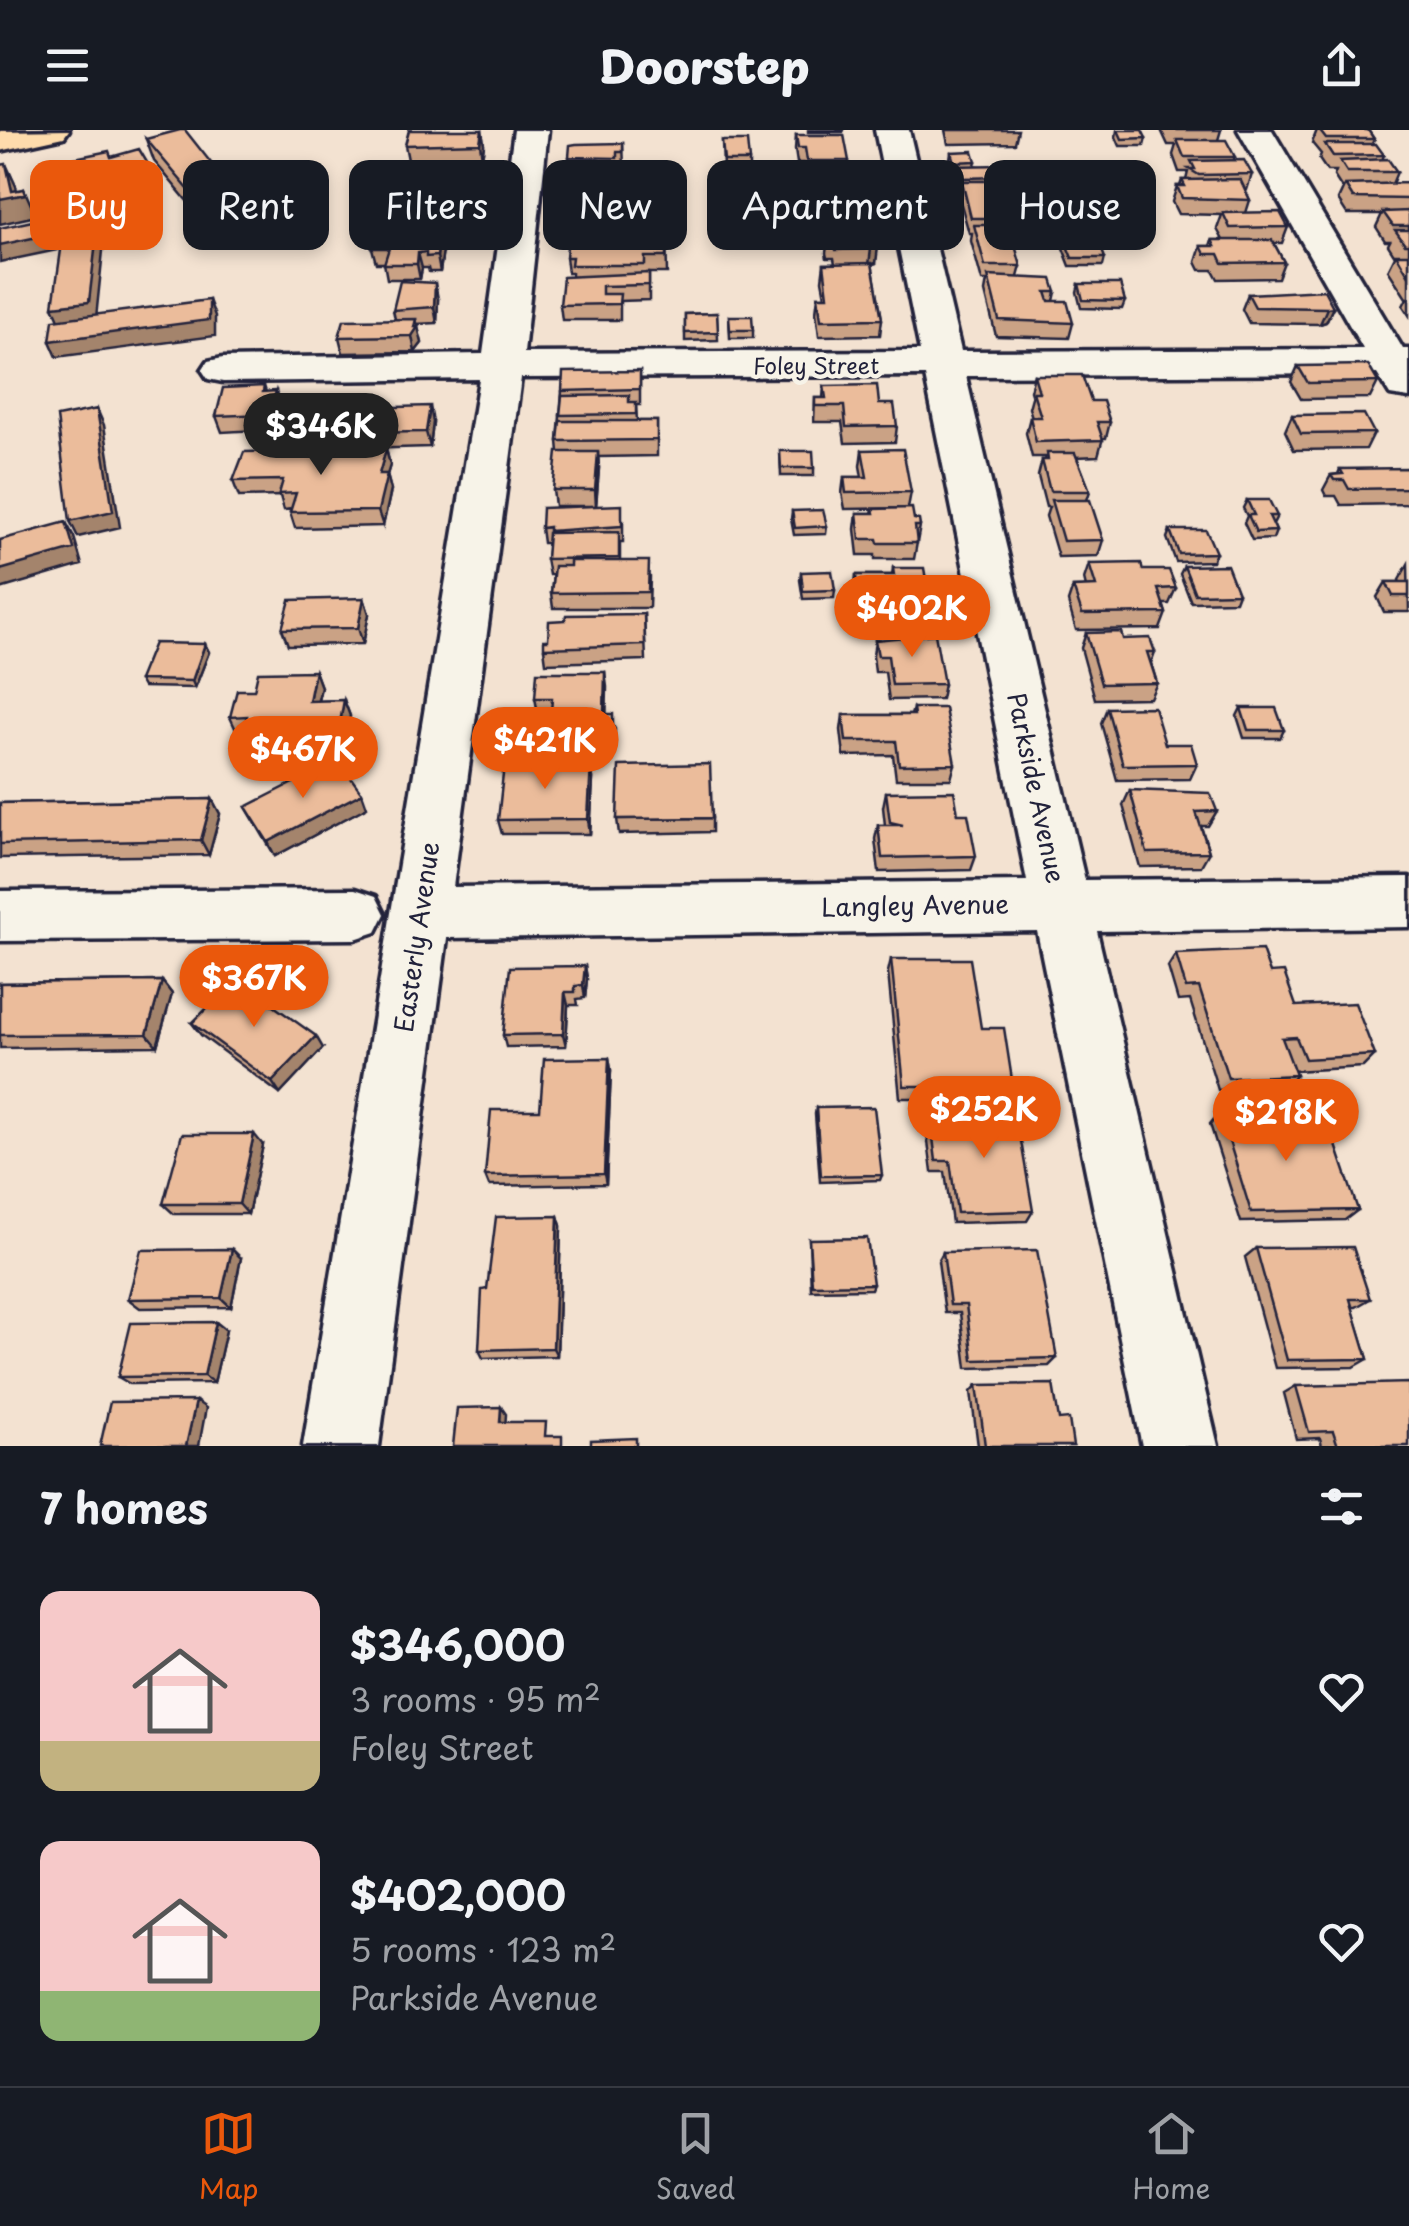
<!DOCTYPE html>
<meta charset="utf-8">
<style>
body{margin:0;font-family:"Playpen Sans",sans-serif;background:#242831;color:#f1f3f6;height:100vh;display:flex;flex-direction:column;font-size:38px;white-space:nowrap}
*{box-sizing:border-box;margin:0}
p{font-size:32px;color:#9ea1a6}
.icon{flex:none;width:55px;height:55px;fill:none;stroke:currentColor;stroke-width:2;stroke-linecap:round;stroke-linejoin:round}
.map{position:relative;height:1316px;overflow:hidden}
.details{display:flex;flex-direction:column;background:#171b24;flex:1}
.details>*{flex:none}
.hud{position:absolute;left:30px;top:30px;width:1350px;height:90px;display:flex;gap:20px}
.price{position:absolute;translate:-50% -85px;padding:0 22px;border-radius:35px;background:#ea580c;color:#fff;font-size:32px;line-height:65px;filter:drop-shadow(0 2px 5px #0008)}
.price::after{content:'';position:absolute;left:50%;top:60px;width:30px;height:22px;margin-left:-15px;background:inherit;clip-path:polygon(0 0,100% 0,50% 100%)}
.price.active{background:#222;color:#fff}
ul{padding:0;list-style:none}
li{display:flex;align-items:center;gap:30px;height:250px;padding:0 40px}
li span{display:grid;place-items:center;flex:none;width:280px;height:200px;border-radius:20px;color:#555}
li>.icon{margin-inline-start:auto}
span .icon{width:120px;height:120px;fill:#fffc;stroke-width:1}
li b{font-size:42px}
h2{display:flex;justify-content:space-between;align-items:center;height:120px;padding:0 40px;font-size:42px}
.pill{padding:0 35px;border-radius:20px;background:#171b24;box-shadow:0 5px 15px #0003;font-size:35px;line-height:90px}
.pill.active{background:#ea580c;color:#fff}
header{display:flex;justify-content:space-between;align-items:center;height:130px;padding:0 40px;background:#171b24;font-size:45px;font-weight:800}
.tab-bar{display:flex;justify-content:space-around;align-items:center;height:140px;border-top:2px solid #363941;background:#171b24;font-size:28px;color:#9ea1a6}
.tab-bar a{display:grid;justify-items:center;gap:5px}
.tab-bar .active{color:#ea580c}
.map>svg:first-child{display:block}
</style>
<header><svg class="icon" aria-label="menu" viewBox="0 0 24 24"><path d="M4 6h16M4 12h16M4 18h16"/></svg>Doorstep<svg class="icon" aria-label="share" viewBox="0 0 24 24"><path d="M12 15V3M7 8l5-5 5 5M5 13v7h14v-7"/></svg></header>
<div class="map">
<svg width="1409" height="1316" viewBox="0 0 1409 1316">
<rect width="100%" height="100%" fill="#f3e2d1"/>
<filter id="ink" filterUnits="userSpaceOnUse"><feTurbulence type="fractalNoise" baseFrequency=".01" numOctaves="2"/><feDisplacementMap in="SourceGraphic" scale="20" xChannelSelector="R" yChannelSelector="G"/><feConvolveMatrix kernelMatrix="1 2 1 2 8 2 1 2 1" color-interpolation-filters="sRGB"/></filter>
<g filter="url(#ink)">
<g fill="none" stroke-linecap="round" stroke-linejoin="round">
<g stroke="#22223b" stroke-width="7">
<path id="minor" d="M514,0h34l-24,223 396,-2 -45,-221h34l52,221 402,-2 -125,-219h34l131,219h6v49l-19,-3 -13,-21 -411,2 119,504 324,-3v50l-312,4 121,515h-76l-105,-515 -590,7 -68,508h-76l176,-1067 -256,3 -15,-3 -6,-9 6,-9 15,-3 260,-4zM925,246l102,505 -574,6 68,-509z
M355,759l21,7 9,18 -9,18 -21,7 -355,2v-50z"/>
</g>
<g stroke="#22223b" stroke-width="7">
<path id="major" d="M69,0l-5,7 -64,14v-20z"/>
</g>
<use href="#minor" fill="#f7f3e8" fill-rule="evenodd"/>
<use href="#major" fill="#fedbac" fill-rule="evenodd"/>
</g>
<path fill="#caa285" stroke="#22223b" stroke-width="2.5" d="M482,0l2,14 -2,14 -74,2 -3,-15z
M808,0h36l-1,2h-35z
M945,0h73l-3,13 -67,1z
M1117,0l29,8 -2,8h-24l-4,-9z
M1161,0h60l-3,10 17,17 -2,4 19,13 -5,16h-2l5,10 -4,13 42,14 -6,16h-8l10,19 -6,16 -60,1 -5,-9h-13l-4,-8 5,-16h9l2,-6h11l-6,-11 5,-14 -44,-1 -6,-12 5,-16h3l2,-6h4l2,-8h-9l-6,-17 3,-10h-8z
M1317,0h51l6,9 -2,5 12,11 -2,5 15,12 -5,12 17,1v130l-6,-9 4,-8h-1l-18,-28 7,-14 -7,-11 2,-4h-5l-9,-14 6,-13h-35l-9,-14 6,-13h-3l-7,-11 2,-5h-9l-8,-12 2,-5 -9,-11z
M796,5l53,26 -2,15 -41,1 -2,-14h-7l-2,-13z
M146,9l110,94 -34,10 -68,-82z
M722,11l27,20v7l-26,1z
M623,13l1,24h-6v6h-3v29h2l1,16 -1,10h-9l-1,7 59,-1 1,39h-21h3v27l-29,1v19h-58l-2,-15 12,-28v-4h-4l-2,-16 6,-22 -1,-8 8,-24 -1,-13 4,-18h-11l-2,-15z
M951,22l25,9 -1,4 30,8 -3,16h-2l-1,3 7,26 -1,7 16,41 -3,11 38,15 -2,9 19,22 -4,15 -73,-2 -11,-44 2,-11h-5l-11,-40 1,-8h-3l-10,-36 1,-4 -7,-2 -3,-10 2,-15 -2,-7z
M453,36l2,15 -3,14h-9l1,5 -3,11h-2l1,6 -2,10 -52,2 -4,-15 6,-12 -1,-7h-21l-3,-15z
M810,54l33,12 9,10 -1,16 -49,1v-20h7z
M737,78l25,10 -1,8h-24z
M738,99l26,9v8l-25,1z
M834,104l42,1v28l-4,1 10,55 -2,16 -61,1 -3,-24 2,-16h7l-3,-16 2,-16h11l-1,-6h-7l-1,-5 2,-15 6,-1z
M440,105l3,15 -3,22h-11l-1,-4h-6l-2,11h-33l-3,-16h-8l-4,-15z
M1065,111l40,17 -2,8h-33l-7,-18z
M1079,154l46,17 -3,8 -41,-1 -4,-16z
M1248,164l85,13 -7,15 -6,2 -71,-1 -7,-14z
M438,169l-1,24 -20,1 5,19 -7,9 -72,1 -4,-16 56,-18 -2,-9z
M717,183l1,27 -33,1v-27z
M729,186l24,14v8h-23z
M1298,236l80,16 -8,16 -69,1 -10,-17z
M640,241v34h-4l1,16h20v35l-59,1 1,11 -3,38h-41l-2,-16 6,-38 -1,-11 4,-50z
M1034,245l57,26 19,21 -4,16h-3l-5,18 -21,1 13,34 -3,9 16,40 -5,16 -40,1 -12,-41 3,-9h-3l-8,-31 4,-16h3l1,-3h-14l-6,-24 4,-16h2l-3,-9 3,-11 -2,-6z
M264,256l2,6 15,15 -5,22 -54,3 -6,-16z
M824,256l55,18 18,22 -2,16 -50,1 -3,-21h-28l1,-24h8z
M1292,285l82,18 -8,16 -72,1 -9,-19z
M433,292l-3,25 -69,2 -5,-16z
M386,319l4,16 -3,10 4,15 -8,36 -88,2 -5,-16 1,-3 -7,1 -4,-14 -41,1 -6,-16z
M862,320l49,42 -3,16 -63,1 -3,-16 2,-16h18l-2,-11z
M780,321l34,17v8h-33z
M1340,339l69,3v32l-68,1 -5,-9h-10l-3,-6 8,-15 7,-1z
M1247,370l30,16 -4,8 3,7 -3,8 -21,1 -8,-17 3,-7 -4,-8z
M873,379l47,17 -6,33h-39v-4h-17l-3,-26 2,-16h15z
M792,381l35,15 -1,8 -32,1 -3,-16z
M623,391v21h-3v19l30,16 -1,31h-96l-2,-15 2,-18h-4l-3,-16 2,-16h-5l-2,-15z
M1170,400l46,23 -4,8 -36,1 -9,-24z
M1089,434l54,6 33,18 -7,16h-6l3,9 -6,16 -84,1 -8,-28 5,-15h13l-2,-8z
M1408,434l1,48h-25l-7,-15 9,-15h14l-1,-2z
M1184,436l54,27 -3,8 -44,1 -11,-28z
M893,438l39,47 -3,15 -48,1 -2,-16 -23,1 -2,-25 2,-16h36z
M801,442l34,18 -1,8 -31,1 -3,-19z
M364,468l5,16 -6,30 -75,1 -6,-16z
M644,484l2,46 -100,3 -2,-15z
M1086,503l37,6 32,13 -4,11 6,20 -7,15 -55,1 -14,-51z
M875,510l69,44 -3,15 -52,1 -4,-28h-10l-2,-16z
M205,514l4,8 -14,36 -52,-1 -4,-7z
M315,541l6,16 -3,14 26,-1 6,16 -7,33 -94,2 -7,-15 1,-5 -6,1 -7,-15 24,-27z
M605,542l1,42 9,15 -1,13 -62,1 -2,-15 1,-15h-13l-3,-15z
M913,578l42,56 -4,15h-55l-3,-24 -49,1 -3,-26 2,-15h68z
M1107,578l90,56 -7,15 -73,1 -16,-57z
M1241,578l43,22 -4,8h-36l-7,-22z
M593,649l-3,55h-88l-4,-14z
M1130,660l87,21 -9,15h-7l8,26 -8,14 -61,1 -17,-62z
M886,662l72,22 18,42 -5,14 -92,2 -4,-33 3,-14h7l-2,-18z
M212,669l8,15 -11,41 -209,3v-55z
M246,677h121l-92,49z
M712,688v14l-93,2 -2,-15z
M1176,824l94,19 26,33 79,49 -12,12 -69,4 2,4 -11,12 -67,3 -28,-90 -12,1 -10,-34z
M891,829l90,69 32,58 -5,12h-108l-12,-126z
M585,836l2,13 -2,19 -8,1 1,6h-10l-2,41 -60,1 -3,-12z
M162,851l10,13 -15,52 -157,2v-65z
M192,893l131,25 -43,46 -79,-59z
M609,928l2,12 -5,114 -117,2 -4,-10 55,-66z
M816,978l66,67 -2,5 -60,2 -5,-68z
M1220,982l82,25 56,73 -13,10 -104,2 -31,-98z
M930,984l103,97 -6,10 -75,2 -7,-51h-13l-6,-46z
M263,1015l-15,69h-74l-11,-10z
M558,1086l3,10 -4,130 -74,2 -4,-8 8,-61z
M809,1109l64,45 -2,5 -60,1z
M1256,1118l114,51 -14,8h-4l16,52 -14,8 -79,1 -30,-111z
M943,1122l114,106 -8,8 -82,2 -7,-55h-15l-7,-52z
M241,1128l-10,49 -91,1 -12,-9z
M226,1200l-12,53 -84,1 -12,-7z
M977,1255l82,35 14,26h-95l-7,-54z
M1296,1256l113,60h-87l-2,-8 -24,1 -12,-46z"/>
<path fill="#a4846c" stroke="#22223b" stroke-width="2.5" d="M482,0l2,14 -2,14 -2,-15z
M6,34l10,22 2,9 6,-6 12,27 -36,8v-25l12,-8z
M148,34l5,15 -31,6 -6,-15z
M453,36l2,15 -3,14 -2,-16z
M120,52l6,15 -51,11 -2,-5 -7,1 -6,-15z
M441,54l3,16 -3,11 -2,-15z
M438,72l2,15 -2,10 -2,-15z
M249,81l7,22 -34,10 -7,-22z
M46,88l7,16 4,16 -57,12v-17z
M98,95l6,16 -8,77 -36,4 -7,-16z
M440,105l3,15 -3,22 -3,-16z
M878,117l-2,16 -7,2 2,-16z
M418,123l4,15 -2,11 -3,-15z
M435,153l3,16 -1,24 -3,-16z
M209,170l6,16v20l-158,21 -7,-16z
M1333,177l-7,15 -6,2 7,-16z
M416,189l6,24 -7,9 -3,-16z
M276,261l5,16 -5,22 -6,-15z
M430,276l3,16 -3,25 -4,-15z
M97,279l7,16 16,102 -42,10 -8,-16z
M386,319l4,16 -3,10 4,15 -8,36 -5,-15 1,-37z
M598,322l1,16 -3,38 -1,-16z
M66,392l8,15 8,28 -82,24v-19z
M364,468l5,16 -6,30 -5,-16z
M205,514l4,8 -14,36 -3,-7z
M315,541l6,16 -7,29 -5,-15z
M605,542l2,15 -1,42 -2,-15z
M344,570l6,16 -7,33 -5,-15z
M591,634l2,15 -3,55 -2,-15z
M362,663l5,14 -92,49 -7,-14z
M212,669l8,15 -11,41 -8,-15z
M585,836l2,13 -2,19 -2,-13z
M162,851l10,13 -15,52 -10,-12z
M565,862l3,13 -2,41 -3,-12z
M316,906l7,12 -43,46 -8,-12z
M609,928l2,12 -5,114 -2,-10z
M254,1004l9,11 -15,69 -9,-10z
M558,1086l3,10 -4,130 -4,-8z
M232,1119l9,9 -10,49 -10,-9z
M216,1192l10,8 -12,53 -10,-7z
M196,1271l10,7 -7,38h-13z
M501,1277l5,7 -1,15 -5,-7z"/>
<path fill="#ebbc9b" stroke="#22223b" stroke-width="2.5" d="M180,0h5l64,81 -34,10 -69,-82z
M409,0h73l-2,13 -75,2z
M1118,0h24l4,8 -24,1z
M1319,0h49l6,9h-48z
M796,5h48l5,26h-42l-2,-13h-7z
M1177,10h49l9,17h-51z
M722,11h25l2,20h-25z
M623,13v9h-6v6l-48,-1 1,-12 6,-1z
M1325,14h51l8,11 -51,1z
M139,19l9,15 -32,6 4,12 -51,11 -1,-6 -8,2 -3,-9 8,-1 -5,-18 49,-10 2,6z
M973,21l3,10 -22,1 -3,-10z
M1388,29l9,13h-50l-7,-11z
M1244,30l8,14 -53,1 -10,-6h6l-4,-8z
M6,34l6,27 12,-2 2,5 -26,5v-34z
M1002,35l3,8h-4l1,4 -40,1 -7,-2 -3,-10z
M367,36h86l-3,13 -87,1z
M583,36h28l-1,6h5l-1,18h-36z
M1240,49l10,21 -68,-2 -5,-12h8l-3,-6z
M962,51h34l10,37h-35z
M840,53l3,13h8l1,10 -49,2 -1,-5h10l-2,-19z
M1407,53l2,2v14l-56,-1 -8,-13z
M441,54l-2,12h-52l3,-11z
M386,72h52l-2,10 -54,2z
M617,72l-1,10h-9l-1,15h-35l3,-24z
M737,78h24l1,10 -25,1z
M1409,81v15h-16l-10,-14z
M1280,82l8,15 -58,1 -7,-15z
M46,88l5,16 -51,11v-17z
M98,95l-9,77 -36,4 11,-77z
M974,95h35l12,41h-36z
M763,98l1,10 -25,1 -1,-10z
M1395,100h14v14h-4z
M666,104v23h-21v8h-74l1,-8h-6l2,-21z
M834,104l42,1 2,12 -7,2 -35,1 -1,-7h-6l-1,-5 7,-1z
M440,105l-3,21 -11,1v-5l-8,1 -1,11h-33l5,-16h-17l4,-11z
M1098,110l7,18h-33l-7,-17z
M1212,110h60l12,22 -61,1 -4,-9h-14l-4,-8h14z
M1396,124h13v22z
M872,133l10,56 -61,1 -3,-24h10l-4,-32z
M649,143v12l-47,1v8h18l-1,10 -59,1 3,-28z
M988,146l64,3 4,13h-10l3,9h18l6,22 -74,-3z
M400,151l35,2 -1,24 -41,3z
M1079,154h41l5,17 -42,-1z
M1324,160l9,17 -6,1 -72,-1 -7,-13z
M209,170v20l-159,21 3,-21z
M717,183l1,19 -33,1v-19z
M729,186h23l1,14h-23z
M416,189l-2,8h4l-6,9 -73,1 5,-17z
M1368,235l10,17 -70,1 -10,-17z
M640,241v18l-78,2 1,-19z
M1034,245h48l9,26h12l7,21h-13l6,18 -67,2 -6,-25h11l-8,-25h6z
M877,255l2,19h15l3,22 -51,1 -2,-21h-29v-8h11l-2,-12z
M264,256l-1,6 13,-1 -6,23 -54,2 7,-28z
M629,265v7h7v12l-76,1 2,-19z
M430,276l-4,26 -70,1 6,-25z
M97,279l16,102 -43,10 -13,-104z
M1364,284l10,19 -73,1 -9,-19z
M560,291h97v19l-99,1z
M386,319l-7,25h8l-9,37 -88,1 6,-19 -17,1 4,-14 -50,1 11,-29z
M903,319l8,43 -65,1 -2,-16h23l-5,-27z
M780,321h33l1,17h-33z
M557,322h41l-3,38h-42z
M1047,323h28l15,38h-40l-8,-31h6z
M1407,338l2,4v16l-60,1 -5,-9h-10l-3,-5 12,-1 -3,-5z
M1051,370h39l13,40 -40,1z
M1247,370h22l8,16h-8l7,15 -20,1 -8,-17h6z
M622,375v21l-73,5v-4l-8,1 1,-20z
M912,378l2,11 5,1 1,6h-5l2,17h-39l-1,-4h-17l-3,-26h17l-1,-4z
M823,380l4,16 -32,2 -3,-17z
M66,392l8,27 -74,21v-30z
M1170,400h36l10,23 -37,1z
M619,402v26l-73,1 2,-26z
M570,431h79l-1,31 -97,1 3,-27h16z
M1141,433l2,7h26l7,18 -18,1 8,24 -84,1 -9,-27 23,-1 -7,-22z
M1227,435l11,28 -43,1 -11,-28z
M893,438h31l8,47h-48l-2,-15h-24l-2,-25h38z
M832,441l3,19 -32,1 -2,-19z
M1386,452h23v14h-16z
M364,468l-6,30 -76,1 8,-29z
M644,484l1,31 -101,3v-8h4l1,-19 16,-1 1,-5z
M1121,502l2,7 27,-1 5,14h-8l10,31 -56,1 -15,-51z
M935,504l9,50 -52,1 -4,-29h-10l-3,-16z
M154,513l51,1 -13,37 -53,-1z
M315,541l-6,30 35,-1 -6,34 -96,2 5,-20 -17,1 7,-27h17l4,-18z
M537,542h68l-1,42h9v13l-63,1 2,-30h-17z
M1154,577l11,37h26l6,20 -74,1 -16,-57z
M913,578h32l10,56 -56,1 -3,-24h-50l-3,-26h71z
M1241,578h35l8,22h-36z
M338,630l24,33 -94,49 -22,-35z
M591,634l-3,55 -90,1 6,-55z
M710,634l2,54 -95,1 2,-53z
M1130,660l80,3 7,18 -21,1 13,40 -62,1z
M954,661l4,23h10l8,42 -94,2 -4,-33h25l-13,-3 -4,-30z
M212,669l-11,41 -201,4v-41z
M1262,820l8,23 14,-1 12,34 59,-3 20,52 -70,4 -9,-22 -14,1 14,37 -68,3 -29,-91 -13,1 -10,-34z
M891,829h79l11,69h23l9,58h-109z
M585,836l-2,19 -8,1v6h-10l-2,42 -60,1 7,-68z
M236,849l80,57 -44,46 -80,-59z
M162,851l-15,53 -147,1v-52z
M609,928l-5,116 -119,2 6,-66h49l4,-51z
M874,977l8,68 -61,1 -5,-68z
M1294,981l8,26 31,-1 25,74 -107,2 -31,-100z
M1016,982l17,99 -76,2 -7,-52h-14l-6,-47z
M182,1004h72l-15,70h-76z
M558,1086l-5,132 -74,2 3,-60 5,-1 9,-72z
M867,1108l6,46 -61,1 -3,-46z
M1353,1117l17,52h-20l18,60 -81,1 -31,-112z
M232,1119l-11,49 -93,1 13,-49z
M1037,1120l20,108 -84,2 -7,-55h-16l-7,-53z
M216,1192l-12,54 -86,1 13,-54z
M1409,1253v63h-71l-5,-15 -24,1 -13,-46z
M1053,1254l6,36 10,-1 4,27h-88l-8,-61z
M196,1271l-10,45h-86l10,-44z
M501,1277l-1,15h46l-1,14h17v10h-109l4,-38z
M636,1308v8h-45v-6z"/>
</g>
<g text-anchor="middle" stroke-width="9" stroke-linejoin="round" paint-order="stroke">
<g font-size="22" fill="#22223b" stroke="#f7f3e8">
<text x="816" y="244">Foley Street</text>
</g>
<g font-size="25" fill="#22223b" stroke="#f7f3e8">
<text transform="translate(1036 658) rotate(78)" y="9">Parkside Avenue</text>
<text transform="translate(915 776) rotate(-1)" y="9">Langley Avenue</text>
<text transform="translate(417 807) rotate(-82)" y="9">Easterly Avenue</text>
</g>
</g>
</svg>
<b class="price active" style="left:321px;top:348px">$346K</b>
<b class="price" style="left:912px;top:530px">$402K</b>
<b class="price" style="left:545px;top:662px">$421K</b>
<b class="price" style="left:303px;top:671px">$467K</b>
<b class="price" style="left:254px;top:900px">$367K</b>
<b class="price" style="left:984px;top:1031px">$252K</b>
<b class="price" style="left:1286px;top:1034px">$218K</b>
<div class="hud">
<a class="pill active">Buy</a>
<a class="pill">Rent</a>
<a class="pill">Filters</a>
<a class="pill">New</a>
<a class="pill">Apartment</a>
<a class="pill">House</a>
</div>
</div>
<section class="details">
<h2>7 homes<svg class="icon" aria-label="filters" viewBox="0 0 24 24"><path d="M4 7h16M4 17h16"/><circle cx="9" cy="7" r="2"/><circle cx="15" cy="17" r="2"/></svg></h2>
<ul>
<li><span style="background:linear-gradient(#f6c9c9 75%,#c2b280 0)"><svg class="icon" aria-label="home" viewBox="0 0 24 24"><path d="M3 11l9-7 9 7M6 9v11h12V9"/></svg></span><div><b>$346,000</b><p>3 rooms · 95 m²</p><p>Foley Street</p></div><svg class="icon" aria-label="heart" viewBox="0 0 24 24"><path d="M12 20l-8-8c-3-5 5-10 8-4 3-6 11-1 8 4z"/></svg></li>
<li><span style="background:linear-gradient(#f6c9c9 75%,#8fb573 0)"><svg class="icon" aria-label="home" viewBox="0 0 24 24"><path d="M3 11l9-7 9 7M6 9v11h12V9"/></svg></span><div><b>$402,000</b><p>5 rooms · 123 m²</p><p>Parkside Avenue</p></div><svg class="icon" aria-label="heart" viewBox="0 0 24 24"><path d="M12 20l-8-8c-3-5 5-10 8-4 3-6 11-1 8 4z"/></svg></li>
</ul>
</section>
<nav class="tab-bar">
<a class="active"><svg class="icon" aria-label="map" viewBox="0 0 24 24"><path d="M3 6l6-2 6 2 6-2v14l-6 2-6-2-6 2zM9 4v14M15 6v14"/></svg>Map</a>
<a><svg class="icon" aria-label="saved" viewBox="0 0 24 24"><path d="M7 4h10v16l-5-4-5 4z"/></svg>Saved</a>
<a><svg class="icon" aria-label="home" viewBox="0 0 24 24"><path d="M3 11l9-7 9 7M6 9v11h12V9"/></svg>Home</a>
</nav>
